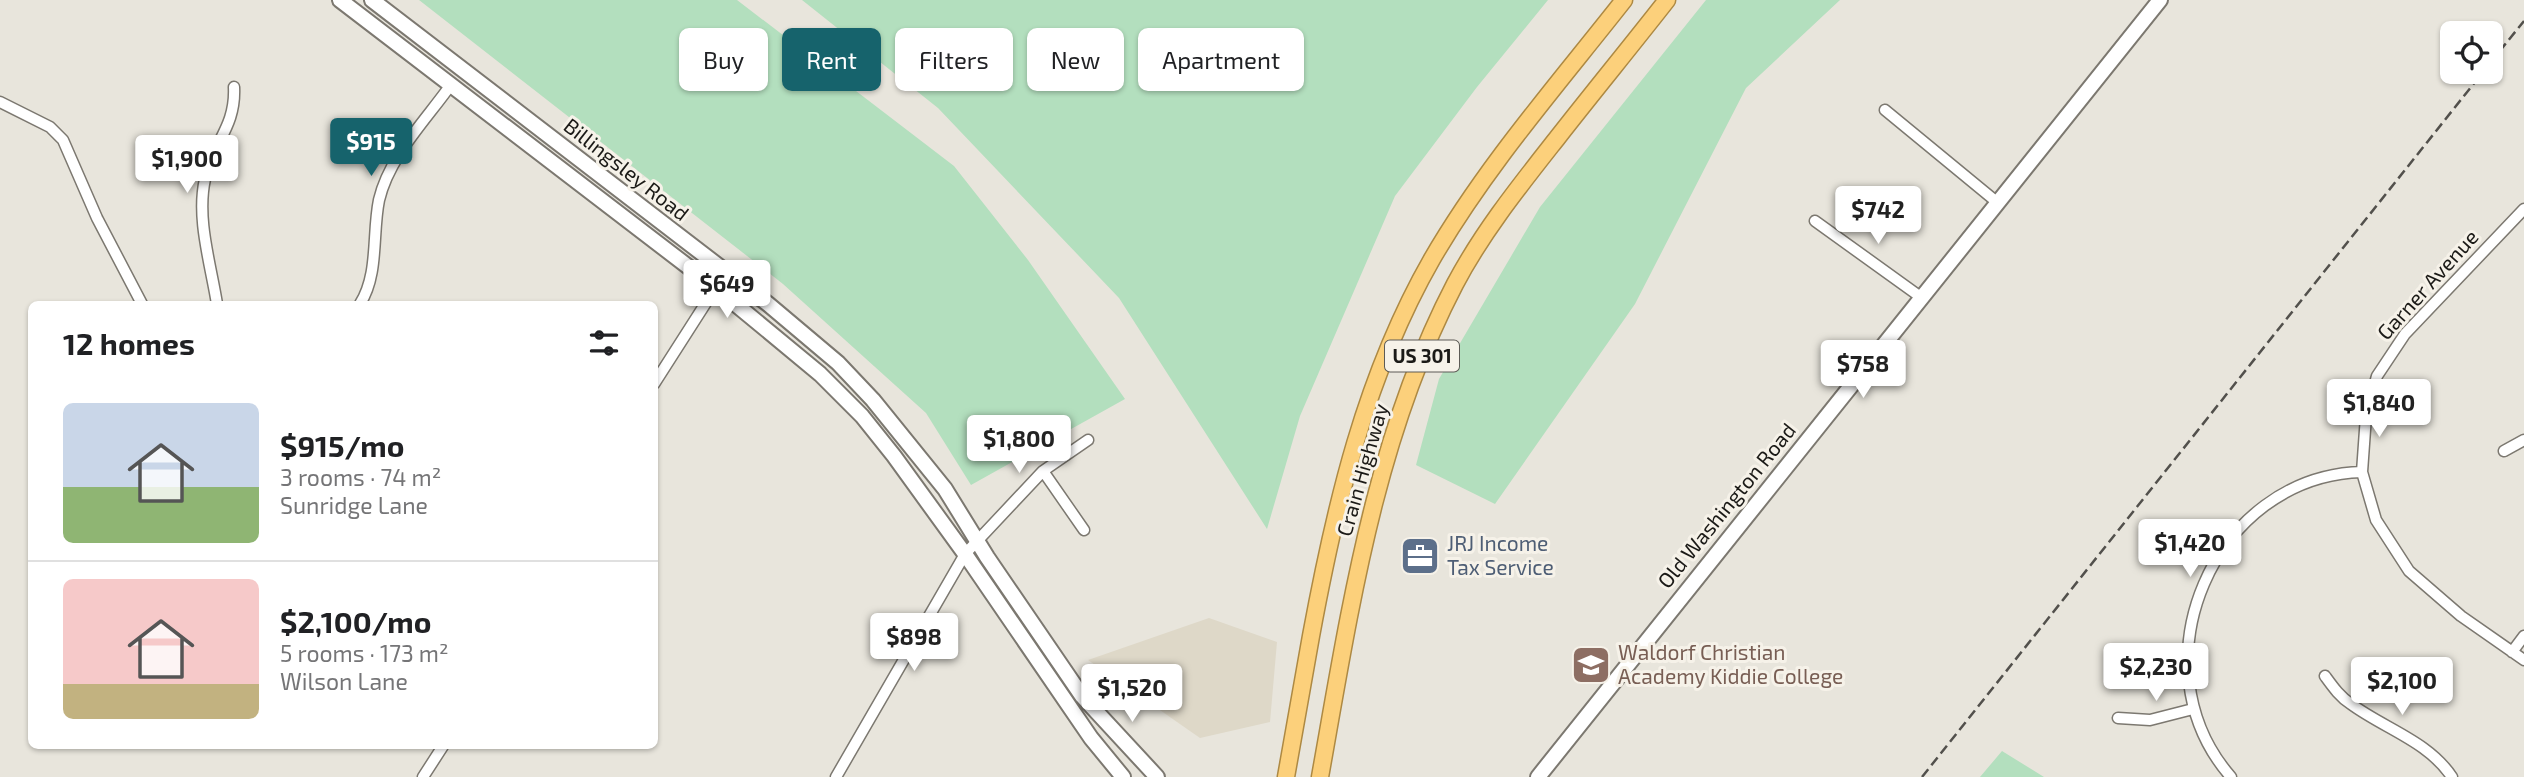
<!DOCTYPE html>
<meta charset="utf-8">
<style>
body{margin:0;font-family:"Exo 2",sans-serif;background:#f2f2f2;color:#202124;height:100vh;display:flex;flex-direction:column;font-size:26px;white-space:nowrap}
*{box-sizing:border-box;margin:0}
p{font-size:23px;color:#757577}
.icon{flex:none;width:38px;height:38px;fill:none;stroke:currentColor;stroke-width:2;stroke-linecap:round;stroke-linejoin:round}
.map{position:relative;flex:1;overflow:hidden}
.details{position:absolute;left:28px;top:301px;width:630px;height:448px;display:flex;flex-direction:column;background:#fff;border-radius:10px;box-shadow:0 2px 5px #0004}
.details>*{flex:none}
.hud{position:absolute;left:679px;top:28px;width:665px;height:63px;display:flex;gap:14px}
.buttons{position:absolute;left:2440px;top:21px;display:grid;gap:14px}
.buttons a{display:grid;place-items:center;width:63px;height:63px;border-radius:10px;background:#fff;box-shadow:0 2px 5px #0004;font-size:35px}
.price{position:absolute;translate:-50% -60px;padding:0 16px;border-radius:7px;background:#fff;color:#222;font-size:23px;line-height:46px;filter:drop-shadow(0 2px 4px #0008)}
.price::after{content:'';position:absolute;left:50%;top:42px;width:21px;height:16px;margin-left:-10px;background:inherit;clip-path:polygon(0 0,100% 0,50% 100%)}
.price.selected{background:#16636c;color:#fff}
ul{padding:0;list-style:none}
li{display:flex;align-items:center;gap:21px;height:175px;padding:0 35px}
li+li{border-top:2px solid #e0e0e0}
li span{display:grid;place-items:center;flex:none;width:196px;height:140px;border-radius:10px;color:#555}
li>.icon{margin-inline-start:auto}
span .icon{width:84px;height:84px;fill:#fffc;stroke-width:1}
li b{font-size:30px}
h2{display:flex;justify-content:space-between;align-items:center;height:84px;padding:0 35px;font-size:30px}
.chip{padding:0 24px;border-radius:10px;background:#fff;box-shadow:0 2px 5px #0004;font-size:24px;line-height:63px}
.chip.selected{background:#16636c;color:#fff}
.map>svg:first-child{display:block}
</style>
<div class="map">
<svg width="2524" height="777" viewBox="0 0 2524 777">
<rect width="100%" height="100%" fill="#e8e5dc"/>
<path fill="#ded8c8" d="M1209,618l68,24 -7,80 -70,16 -112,-78z"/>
<path fill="#b3dfbe" d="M419,0h318l217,166 74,94 97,139 -154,86 -45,-72 -143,-129z
M802,0h746l-71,87 -82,109 -95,220 -33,113 -148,-231 -181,-190z
M1706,0h134l-94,88 -111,216 -140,200 -79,-39 23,-86 101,-172z
M2002,751l42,26h-64z"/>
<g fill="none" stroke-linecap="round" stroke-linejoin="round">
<g stroke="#7c7870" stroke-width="13">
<path id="minor" d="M0,102l50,25 13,13 34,78 45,86
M1885,110l113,93
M2524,209l-119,125 -28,42 -11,40 -4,56 14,48 33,51 52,45 63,44
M1815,221l107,77
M217,304c-6,-39 -21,-85 -12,-125 7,-36 31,-51 29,-92
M360,304c19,-30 12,-70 19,-104 10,-43 46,-79 71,-114
M654,384l71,-111
M2504,451l20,-11
M1043,471l41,59
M2512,652l12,-16
M2325,676c8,11 15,21 26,28 34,25 77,37 101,73
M2118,718l32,2 43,-11
M423,777l20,-31
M836,777l129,-223 78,-83 45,-31
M2231,777c-98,-112 -18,-301 131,-305"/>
</g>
<g stroke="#7c7870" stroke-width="18">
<path id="secondary" d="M340,0l376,288 104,86 42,42 32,40 71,98 126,184 32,39
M372,0l396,304 70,59 35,37 72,89 42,68 95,139 75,81
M1538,777l622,-777"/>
</g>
<g stroke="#ad8943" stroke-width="19">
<path id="trunk" d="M1286,777c8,-47 17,-94 25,-141 24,-130 54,-260 121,-377 54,-93 126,-175 192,-259
M1320,777c30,-168 55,-340 135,-493 28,-53 66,-100 103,-147 36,-46 73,-91 109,-137"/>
</g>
<use href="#minor" stroke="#fff" stroke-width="10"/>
<use href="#secondary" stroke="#fff" stroke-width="14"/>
<use href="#trunk" stroke="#fcd07b" stroke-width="16"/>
<path stroke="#52504c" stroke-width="2.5" stroke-dasharray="10 5" stroke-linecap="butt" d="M2490,63l34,-42
M1922,777l561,-705"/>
</g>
<defs>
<g id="office-square" transform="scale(2.0125)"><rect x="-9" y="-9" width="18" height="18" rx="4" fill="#5c6f8a" stroke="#f6f2e9"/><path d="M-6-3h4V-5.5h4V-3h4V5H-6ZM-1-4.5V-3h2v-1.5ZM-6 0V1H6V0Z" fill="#fff"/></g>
<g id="school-square" transform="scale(2.0125)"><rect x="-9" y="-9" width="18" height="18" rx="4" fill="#8d6e63" stroke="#f6f2e9"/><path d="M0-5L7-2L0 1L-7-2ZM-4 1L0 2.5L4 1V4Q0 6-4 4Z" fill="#fff"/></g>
</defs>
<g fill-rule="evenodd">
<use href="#office-square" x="1420" y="556"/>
<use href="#school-square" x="1591" y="665"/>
</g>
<g text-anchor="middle" stroke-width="6" stroke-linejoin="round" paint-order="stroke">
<rect fill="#f6f2e9" stroke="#5d5b56" stroke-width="2" x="1385" y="340.5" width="74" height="31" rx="5"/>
<g font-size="19" font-weight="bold" fill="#1b1a17">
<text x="1422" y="363">US 301</text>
</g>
<g font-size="21" fill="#1b1a17" stroke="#f6f2e9">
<text transform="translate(626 170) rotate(38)" y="7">Billingsley Road</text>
<text transform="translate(2428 285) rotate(-48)" y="7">Garner Avenue</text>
<text transform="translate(1363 470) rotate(-74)" y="7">Crain Highway</text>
<text transform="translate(1727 506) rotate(-51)" y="7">Old Washington Road</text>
</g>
<g font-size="21" fill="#4e5e75" stroke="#f6f2e9" text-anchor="start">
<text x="1447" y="551">JRJ Income<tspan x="1447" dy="24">Tax Service</tspan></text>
</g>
<g font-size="21" fill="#785e54" stroke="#f6f2e9" text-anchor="start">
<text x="1618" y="660">Waldorf Christian<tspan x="1618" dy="24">Academy Kiddie College</tspan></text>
</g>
</g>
</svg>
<div class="buttons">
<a><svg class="icon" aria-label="locate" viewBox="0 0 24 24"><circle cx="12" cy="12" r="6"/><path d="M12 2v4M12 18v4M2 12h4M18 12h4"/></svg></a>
</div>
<b class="price selected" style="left:371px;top:178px">$915</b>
<b class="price" style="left:187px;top:195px">$1,900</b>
<b class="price" style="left:1878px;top:246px">$742</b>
<b class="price" style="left:727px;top:320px">$649</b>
<b class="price" style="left:1863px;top:400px">$758</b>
<b class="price" style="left:2379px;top:439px">$1,840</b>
<b class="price" style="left:1019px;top:475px">$1,800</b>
<b class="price" style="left:2190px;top:579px">$1,420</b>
<b class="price" style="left:914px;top:673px">$898</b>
<b class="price" style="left:2156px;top:703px">$2,230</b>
<b class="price" style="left:2402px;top:717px">$2,100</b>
<b class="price" style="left:1132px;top:724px">$1,520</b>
<div class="hud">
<a class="chip">Buy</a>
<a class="chip selected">Rent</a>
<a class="chip">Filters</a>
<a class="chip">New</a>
<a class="chip">Apartment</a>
</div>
<section class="details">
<h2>12 homes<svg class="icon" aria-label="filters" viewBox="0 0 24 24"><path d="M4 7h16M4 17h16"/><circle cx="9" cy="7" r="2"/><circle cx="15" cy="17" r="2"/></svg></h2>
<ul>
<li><span style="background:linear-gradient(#c9d6e8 60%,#8fb573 0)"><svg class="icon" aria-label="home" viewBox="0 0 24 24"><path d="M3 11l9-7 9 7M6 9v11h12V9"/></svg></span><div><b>$915/mo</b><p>3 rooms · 74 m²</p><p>Sunridge Lane</p></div></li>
<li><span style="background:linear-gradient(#f6c9c9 75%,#c2b280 0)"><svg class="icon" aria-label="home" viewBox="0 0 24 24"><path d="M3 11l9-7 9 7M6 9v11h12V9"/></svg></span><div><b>$2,100/mo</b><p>5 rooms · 173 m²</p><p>Wilson Lane</p></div></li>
</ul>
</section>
</div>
